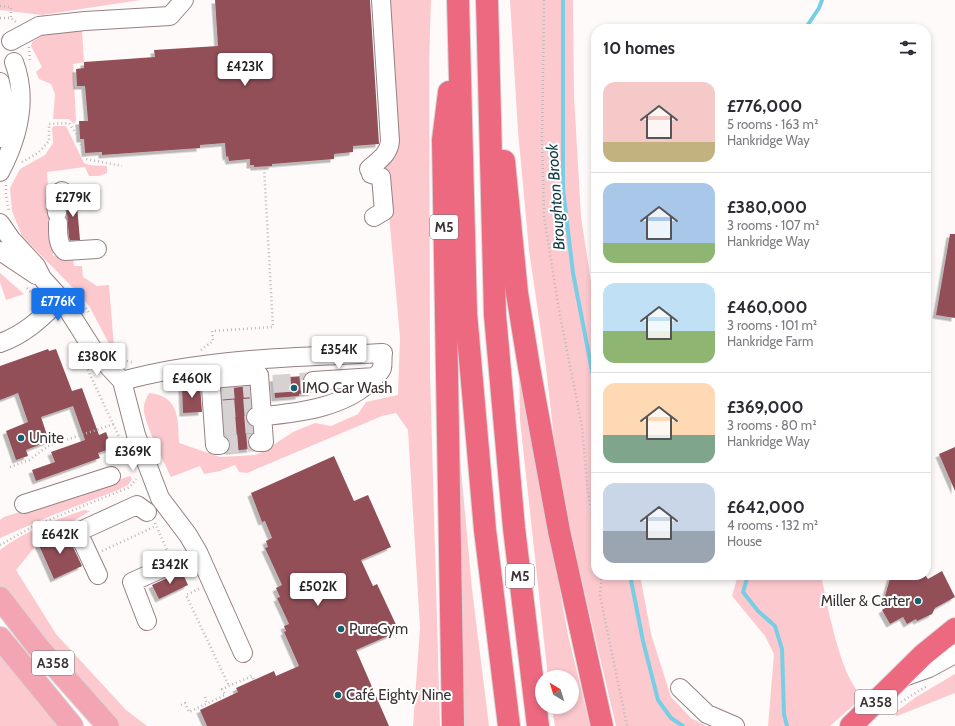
<!DOCTYPE html>
<meta charset="utf-8">
<style>
body{margin:0;font-family:Cabin,sans-serif;background:#f7f7f7;color:#2b2b33;height:100vh;display:flex;flex-direction:column;font-size:15px;white-space:nowrap}
*{box-sizing:border-box;margin:0}
p{font-size:13px;color:#7c7c81}
.icon{flex:none;width:22px;height:22px;fill:none;stroke:currentColor;stroke-width:2;stroke-linecap:round;stroke-linejoin:round}
.map{position:relative;flex:1;overflow:hidden}
.drawer{position:absolute;left:591px;top:24px;width:340px;height:556px;display:flex;flex-direction:column;background:#fff;border-radius:16px;box-shadow:0 2px 6px #0003}
.drawer>*{flex:none}
.needle{width:26px;rotate:322deg}
.tools{position:absolute;left:535px;top:670px;display:grid;gap:8px}
.tools a{display:grid;place-items:center;width:44px;height:44px;border-radius:50%;background:#fff;box-shadow:0 2px 6px #0003;font-size:20px}
.price{position:absolute;translate:-50% -34px;padding:0 9px;border-radius:4px;background:#fff;color:#222;font-size:13px;line-height:26px;filter:drop-shadow(0 1px 2px #0008)}
.price::after{content:'';position:absolute;left:50%;top:24px;width:12px;height:9px;margin-left:-6px;background:inherit;clip-path:polygon(0 0,100% 0,50% 100%)}
.price.on{background:#1a73e8;color:#fff}
ul{padding:0;list-style:none}
li{display:flex;align-items:center;gap:12px;height:100px;padding:0 12px}
li+li{border-top:1px solid #e1e1e2}
li span{display:grid;place-items:center;flex:none;width:112px;height:80px;border-radius:12px;color:#555}
li>.icon{margin-inline-start:auto}
span .icon{width:48px;height:48px;fill:#fffc;stroke-width:1}
li b{font-size:17px}
h2{display:flex;justify-content:space-between;align-items:center;height:48px;padding:0 12px;font-size:17px}
.map>svg:first-child{display:block}
</style>
<div class="map">
<svg width="955" height="726" viewBox="0 0 955 726">
<defs>
<filter id="shadow"><feDropShadow dx="-3.5" dy="3.5" stdDeviation="0" flood-color="#0004"/></filter>
</defs>
<rect width="100%" height="100%" fill="#fefafa"/>
<path fill="#fbc9ce" d="M0,0h140l-98,15 -42,-5z
M389,0h42l-2,62 1,310 10,354h-27l7,-98 -12,-198 -12,-17 -14,3 -135,57 -8,-1 -4,-7 -15,6 -16,3 -4,-8 -29,11c-7,-15 -26,-52 -27,-66 -1,-7 2,-12 5,-18 31,3 29,27 30,50l41,14 35,-2 9,-4 29,-19 22,-9 16,3 27,-12 8,-12 32,-7 2,-57 -15,-169 13,-19z
M510,0h63l1,96 7,121 15,97v261h44l11,59 20,63 20,21 15,8h-90l-57,-243 -13,-116 -17,-117 -11,-119z
M82,30l2,32 -11,2 3,56 -2,4 -5,-5h-16l2,-25 -4,-10 -12,-5 -3,-7 6,-5 -11,-21 1,-4 14,-9z
M54,126h12l18,37 5,2 18,1v7l-8,3h-10l-4,-9 -38,5 6,84 20,1 1,9h8l1,11 14,9 12,-1 5,62 -2,2 -23,-43 -9,-11 -58,-59 -10,-25 -2,-23 10,-19 25,-14 8,-12 -1,-15z
M0,273l24,21 -18,6 -6,-18z
M519,364l49,271 22,91h-35l-3,-19h20v-30h-24l-28,-257z
M457,426l15,163 17,137h-26l1,-40 -5,-95z
M130,476l2,3 -4,6 -10,5 -65,25 -53,23v-18l4,-3z
M84,510l6,1 -15,9 -7,7 -30,16 -22,27 40,64 70,76 21,16h-30l-117,-140v-36c24,-19 56,-30 84,-40z
M738,575h83c6,27 20,108 43,121l-34,30h-62l6,-72 -9,-18 -33,-40z
M0,652l39,52 19,22h-58z
M955,674v19l-58,23 -4,-2 23,-17z"/>
<g fill="none" stroke-linecap="round" stroke-linejoin="round">
<path stroke="#78cfe5" stroke-width="4" d="M563,0v189l10,84 23,118
M805,29l14,-21 3,-8
M630,575l13,66 15,59 13,18 12,8
M748,575l-5,17 15,19 17,15 7,23 2,65 3,12"/>
</g>
<path fill="#925059" filter="url(#shadow)" d="M215,0h155l9,144 -26,2v6l-19,2v5l-62,5v2l-18,1v-2h-4v-6l-21,2 -1,-5 -2,1 -1,-14 -25,2v3l-98,7v-3l-17,1 -1,-14h-4l-1,-18h9l-3,-35h-8l-1,-17 8,-1v-6l71,-5 -1,-7 64,-4z
M72,194h4l4,46h-10l-1,-3 -3,-36z
M950,234h5v84l-19,-3z
M48,349l1,2 7,-2 16,42 10,-3 17,47 7,-3 6,16 -14,5 2,5 -64,23 -4,-11 23,-8 -4,-10 34,-12 -12,-34 -32,11 8,24 -23,9 2,6 -12,4 -10,-29 22,-9 -10,-29 -18,7v-34z
M304,376l-1,5 1,5 10,6 -15,2v2l-24,2 -2,-20z
M200,385l2,27 -19,1 -1,-27z
M249,386l2,22 -4,4 -1,6 2,5 4,4 1,6 -5,9 3,7 -22,2 1,-6 -1,-6 -4,-3 -3,-47z
M955,447v44l-16,-37z
M334,456l20,45 14,-6 23,52 -30,13 12,26 4,-2 22,47 -43,19 33,76h-182l-7,-16 38,-18 -2,-4 38,-17 2,5 23,-10 -15,-34 2,-1 -2,-5 5,-2 -12,-26 3,-1 -4,-9 6,-3 -17,-37 3,-1 -2,-6 6,-3 -7,-17 -3,1 -11,-29z
M68,530v6l14,30 -28,13 -16,-36z
M942,571l13,26 -20,11 -3,6 -15,7 -1,-2 -9,5 -4,-7 -13,7 -8,-14 8,-5 -5,-9 6,-21h34l3,4z
M176,574h7l5,11 -29,14 -7,-14z"/>
<g fill="none" stroke-linecap="round" stroke-linejoin="round">
<path stroke="#d7d2d2" stroke-width="18" stroke-dasharray="18 9" stroke-linecap="butt" d="M273,384l40,-3
M216,391l38,-3
M217,410l38,-3
M218,427l38,-3
M220,445l38,-3"/>
<g stroke="#958183" stroke-width="20">
<path id="minor" d="M11,41l28,-15 46,-5 85,-5 14,-16
M0,82c5,21 8,36 0,56
M369,169c10,-9 20,-15 21,-28l-9,-141
M0,172c18,-34 28,-73 14,-110
M371,174l10,3 3,34 -10,6
M57,213c-1,-9 -4,-18 5,-22
M0,223l11,16 25,27 6,12 19,21 33,52 28,30 14,54 24,63 28,37 10,17 45,101
M58,223c0,9 -1,22 7,28l32,-2
M0,251l36,24
M0,343c26,-9 41,-25 61,-44
M206,370l4,4 5,71h5
M210,379l49,-4 5,67h-6
M122,381c82,-23 176,-24 261,-28 -1,5 0,11 -1,15 -1,4 -6,7 -8,10 -29,31 -79,35 -118,39
M313,381l62,-4
M24,504l87,-28
M98,575l-20,-43 59,-27 10,7
M147,621l-15,-39 42,-19h29
M901,678l28,-10 26,-14
M680,688l27,26 28,12"/>
</g>
<g stroke="#d8d6d6" stroke-width="24">
<path id="major" d="M0,598l38,49 70,79
M0,638l72,88"/>
</g>
<g stroke="#d8d6d6" stroke-width="24">
<path id="highway" d="M458,0l8,313 19,217 24,196
M487,0l8,315 19,213 24,198
M449,92l-6,48 10,586
M504,161l13,132 12,74 30,164 43,195
M851,726l72,-71 32,-26"/>
</g>
<path stroke="#bdb7b8" stroke-width="2.5" stroke-dasharray="1 3" stroke-linecap="butt" d="M544,0l-2,143 2,73 16,100 22,110 6,68 8,38
M0,6l11,1v11
M0,18h11l5,4
M29,47l1,13
M22,162l16,-9 11,-12v-17l20,-1 8,12 9,24 36,7
M6,185v10l3,17
M27,288l12,12
M79,298l11,16
M201,350l12,-9 -1,-10 61,-4 -9,-160
M123,360l11,3
M86,366l35,75
M10,467l19,-7 19,-14 66,-22
M155,523l12,27
M0,545l34,-19 96,-39 6,-8
M102,551l54,-25
M602,575l-2,21 27,130
M199,589l-13,6 43,91
M205,697l2,6
M901,702l26,-16
M181,705l4,-2 4,9 36,-17 -3,-6 30,-13 2,4"/>
<use href="#minor" stroke="#fff" stroke-width="18"/>
<use href="#major" stroke="#f4a5b3" stroke-width="22"/>
<use href="#highway" stroke="#ec6980" stroke-width="22"/>
</g>
<g fill="#175f6f" stroke="#fff" stroke-width="1.5">
<circle cx="294" cy="388" r="4"/>
<circle cx="21" cy="438" r="4"/>
<circle cx="918" cy="601" r="4"/>
<circle cx="341" cy="629" r="4"/>
<circle cx="338" cy="695" r="4"/>
</g>
<g text-anchor="middle" stroke-width="4" stroke-linejoin="round" paint-order="stroke">
<g fill="#fff" stroke="#767070" stroke-width="1">
<rect x="430" y="215" width="28" height="24" rx="3"/>
<rect x="506" y="564" width="28" height="24" rx="3"/>
<rect x="32" y="651" width="42" height="24" rx="3"/>
<rect x="855" y="690" width="42" height="24" rx="3"/>
</g>
<g font-size="14" font-weight="bold" fill="#3b3233">
<text x="444" y="232">M5</text>
<text x="520" y="581">M5</text>
<text x="53" y="668">A358</text>
<text x="876" y="707">A358</text>
</g>
<g font-size="15" fill="#3b3233" stroke="#fff" text-anchor="start">
<text x="302" y="393">IMO Car Wash</text>
<text x="29" y="443">Unite</text>
<text x="910" y="606" text-anchor="end">Miller &amp; Carter</text>
<text x="349" y="634">PureGym</text>
<text x="346" y="700">Café Eighty Nine</text>
</g>
<g font-size="16" font-style="italic" fill="#103943" stroke="#fff">
<text transform="translate(555 197) rotate(-94)" y="6">Broughton Brook</text>
</g>
</g>
</svg>
<div class="tools">
<a><svg class="needle" viewBox="-14 -14 28 28"><path d="M0-13l5 13h-10z" fill="#e53935"/><path d="M0 13l5-13h-10z" fill="#7c7c81"/></svg></a>
</div>
<b class="price" style="left:245px;top:87px">£423K</b>
<b class="price" style="left:73px;top:218px">£279K</b>
<b class="price on" style="left:58px;top:322px">£776K</b>
<b class="price" style="left:339px;top:370px">£354K</b>
<b class="price" style="left:97px;top:377px">£380K</b>
<b class="price" style="left:192px;top:399px">£460K</b>
<b class="price" style="left:133px;top:472px">£369K</b>
<b class="price" style="left:60px;top:555px">£642K</b>
<b class="price" style="left:170px;top:585px">£342K</b>
<b class="price" style="left:318px;top:607px">£502K</b>
<section class="drawer">
<h2>10 homes<svg class="icon" aria-label="filters" viewBox="0 0 24 24"><path d="M4 7h16M4 17h16"/><circle cx="9" cy="7" r="2"/><circle cx="15" cy="17" r="2"/></svg></h2>
<ul>
<li><span style="background:linear-gradient(#f6c9c9 75%,#c2b280 0)"><svg class="icon" aria-label="home" viewBox="0 0 24 24"><path d="M3 11l9-7 9 7M6 9v11h12V9"/></svg></span><div><b>£776,000</b><p>5 rooms · 163 m²</p><p>Hankridge Way</p></div></li>
<li><span style="background:linear-gradient(#a9c7e8 75%,#8fb573 0)"><svg class="icon" aria-label="home" viewBox="0 0 24 24"><path d="M3 11l9-7 9 7M6 9v11h12V9"/></svg></span><div><b>£380,000</b><p>3 rooms · 107 m²</p><p>Hankridge Way</p></div></li>
<li><span style="background:linear-gradient(#bfe0f5 60%,#8fb573 0)"><svg class="icon" aria-label="home" viewBox="0 0 24 24"><path d="M3 11l9-7 9 7M6 9v11h12V9"/></svg></span><div><b>£460,000</b><p>3 rooms · 101 m²</p><p>Hankridge Farm</p></div></li>
<li><span style="background:linear-gradient(#ffd9b3 65%,#7fa58c 0)"><svg class="icon" aria-label="home" viewBox="0 0 24 24"><path d="M3 11l9-7 9 7M6 9v11h12V9"/></svg></span><div><b>£369,000</b><p>3 rooms · 80 m²</p><p>Hankridge Way</p></div></li>
<li><span style="background:linear-gradient(#c9d6e8 60%,#9aa5b1 0)"><svg class="icon" aria-label="home" viewBox="0 0 24 24"><path d="M3 11l9-7 9 7M6 9v11h12V9"/></svg></span><div><b>£642,000</b><p>4 rooms · 132 m²</p><p>House</p></div></li>
</ul>
</section>
</div>
